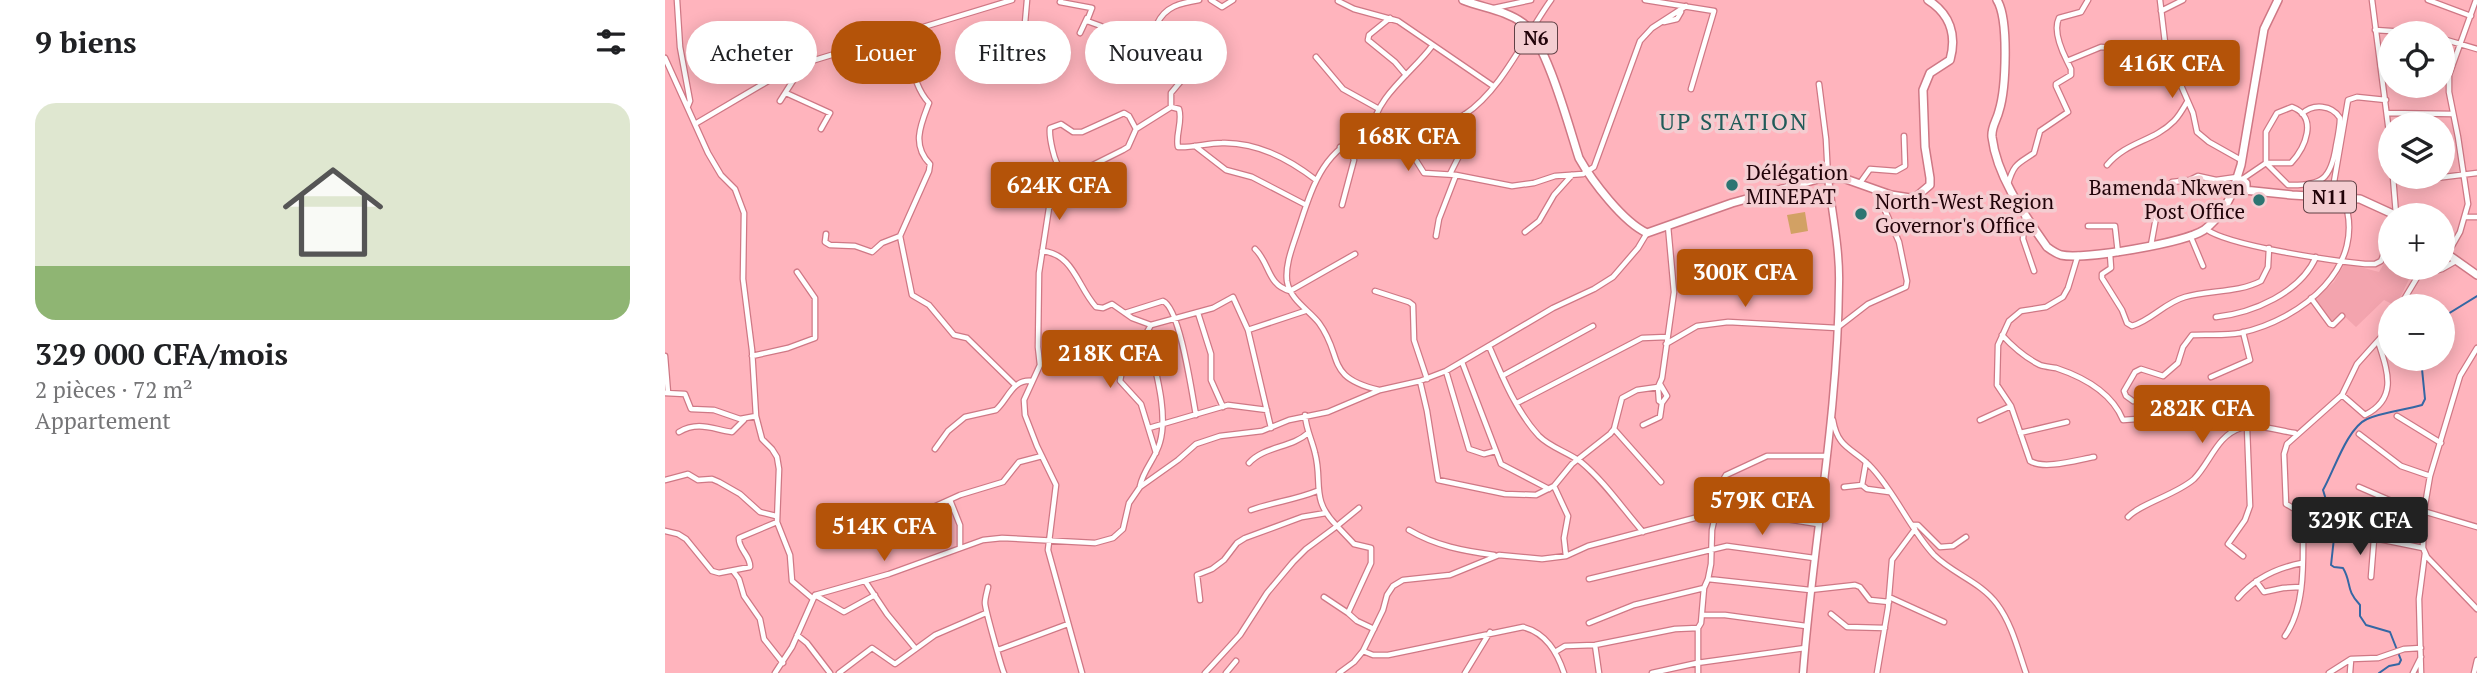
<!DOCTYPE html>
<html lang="fr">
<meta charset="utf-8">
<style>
body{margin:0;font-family:"PT Serif",serif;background:#f2f2f2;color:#202124;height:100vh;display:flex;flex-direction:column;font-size:26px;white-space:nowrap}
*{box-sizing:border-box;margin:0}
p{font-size:23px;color:#757577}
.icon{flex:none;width:38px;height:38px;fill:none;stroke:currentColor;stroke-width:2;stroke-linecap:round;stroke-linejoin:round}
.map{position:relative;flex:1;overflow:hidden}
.drawer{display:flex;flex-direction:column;background:#fff;width:665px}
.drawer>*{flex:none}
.guide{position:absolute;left:21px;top:21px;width:665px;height:63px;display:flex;gap:14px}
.controls{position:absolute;left:1713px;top:21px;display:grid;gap:14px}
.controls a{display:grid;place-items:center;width:77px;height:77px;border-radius:50%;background:#fff;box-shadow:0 4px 18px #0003;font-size:35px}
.price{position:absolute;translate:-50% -60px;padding:0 16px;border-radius:7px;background:#b45309;color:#fff;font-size:23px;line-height:46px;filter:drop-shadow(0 2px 4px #0008)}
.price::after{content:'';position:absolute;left:50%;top:42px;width:21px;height:16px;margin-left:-10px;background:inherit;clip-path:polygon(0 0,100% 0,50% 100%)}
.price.current{background:#222;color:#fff}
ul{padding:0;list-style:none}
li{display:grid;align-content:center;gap:14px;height:371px;padding:0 35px}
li+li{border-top:2px solid #e0e0e0}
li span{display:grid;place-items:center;height:217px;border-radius:21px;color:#555}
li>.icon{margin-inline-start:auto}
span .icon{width:126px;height:126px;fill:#fffc;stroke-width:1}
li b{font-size:30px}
h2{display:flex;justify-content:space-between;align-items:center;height:84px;padding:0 35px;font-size:30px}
.pill{padding:0 24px;border-radius:32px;background:#fff;box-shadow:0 4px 18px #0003;font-size:24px;line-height:63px}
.pill.current{background:#b45309;color:#fff}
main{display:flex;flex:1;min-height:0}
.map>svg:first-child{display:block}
</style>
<main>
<section class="drawer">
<h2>9 biens<svg class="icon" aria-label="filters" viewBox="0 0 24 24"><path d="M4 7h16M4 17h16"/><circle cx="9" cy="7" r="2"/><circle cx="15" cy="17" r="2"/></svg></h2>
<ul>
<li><span style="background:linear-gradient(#dfe7d0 75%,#8fb573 0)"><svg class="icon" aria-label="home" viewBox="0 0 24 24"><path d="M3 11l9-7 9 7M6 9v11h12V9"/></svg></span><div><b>329 000 CFA/mois</b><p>2 pièces · 72 m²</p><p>Appartement</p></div></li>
</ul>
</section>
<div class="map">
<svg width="1812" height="673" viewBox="0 0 1812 673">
<rect width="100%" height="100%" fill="#ffb4bd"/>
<path fill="#f3a4ae" d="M1721,260l4,1 1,7 23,1 -18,37 -12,-6 -28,27 -15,-14 -10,9 -16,-23 19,-17 11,-19 34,9z"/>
<path fill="#d2a164" d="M1140,212l3,19 -17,3 -4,-19z"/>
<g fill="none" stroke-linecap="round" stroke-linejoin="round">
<path stroke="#3567a4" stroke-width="2" d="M1778,317l34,-21
M1714,673l10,-7 10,-2 2,-4 -11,-28 -24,-7 -6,-9v-11c-15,-16 -8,-22 -17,-37l-9,-1 -3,-2 4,-36 -12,-39c11,-19 24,-62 44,-71 16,-7 38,-9 55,-14l3,-6 -4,-40"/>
<g stroke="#cf7885" stroke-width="7">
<path id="minor" d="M12,0l3,47 10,54 -2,5
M396,0l-1,2 32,6 -5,13 14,5
M546,0l11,7 11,-7
M980,0l69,11 -23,78
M1423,0l-7,12 -22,6c-6,12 2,31 8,43l34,-14 25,2 38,-6
M1495,0l6,51 27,62 4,19 12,10 32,18
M1707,0l19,148
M1763,0l43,16
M673,1l16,8 44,12 95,65
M829,8l37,-8
M1496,11l22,-11
M725,18l-21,17 -1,5 27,22 11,13
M999,22l13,-3 4,-7
M484,27l8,-3c8,-18 24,-21 42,-24
M1710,30l46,3
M415,33l7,-15
M1778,39l34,10
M651,57l27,32 36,20
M0,58l43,95 13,22 14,14 9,24 -1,66 9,71 4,66 6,23 10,10 5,8 2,12 -2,53 13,33 2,26 20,17
M358,71l5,-8 -11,-25 8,-15 2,-23
M1154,84l7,55 2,39
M121,93l44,20 -9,16
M115,101l16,-25 3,-8
M506,107v-14l15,-18v-20l12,-9
M1627,107c27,10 13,41 -1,56h-25v-31l11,-19z
M1722,113l66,1
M30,124l85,-50 25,-11 207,-63
M739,125l3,21 17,27 32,2
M708,130c0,-31 42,-60 59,-84
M530,146l31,24 26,7 54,28
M675,147l12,8 2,5 -12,45
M1442,165c20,-24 46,-23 67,-44 5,-5 9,-12 13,-19
M420,169c-6,1 -18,3 -24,-1 -7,-4 -12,-32 -11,-40l11,-4 12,8h9l42,-19 5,3 7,13
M785,174l22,-44 -1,-6 -6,-10
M1728,177l35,2 49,-6
M1728,177l3,37
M1579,178l22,-15 22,22c34,1 43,-6 48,-39 2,-10 4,-19 4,-28 -8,-13 -27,-15 -38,-4
M1195,183l10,-14 26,2 9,-5 -1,-30
M1343,184c6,-21 10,-20 26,-31l6,-22 28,-19 -12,-26v-2l15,-9v-6l-4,-8
M1497,191l10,-9 18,-2 8,-4 18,4 21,-3
M1669,197v-15l14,-82 9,-3 29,3
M1360,215l-2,24 11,32
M1801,217h11
M1423,226h27l3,27
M1541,229c22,17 128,32 159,35h10l6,-3 10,-26
M860,232l14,-11 15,-26 18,-20
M161,234l-1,8 5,3 25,1 17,6 10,-9 18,-7 29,-65 1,-7c-19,-19 -9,-40 -1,-61 -18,-20 -16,-45 -26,-69
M1525,235l13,31
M235,236l12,59 17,10 25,30 13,3 48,47
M771,236l3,-17 17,-44 56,11 22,-3 21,-7 28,-2 11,-7 46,-126 12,-13 34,-22
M1486,245l6,-33
M590,249c15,14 12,36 35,42l65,-37
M377,251c32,3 35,35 54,56l7,1 9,-4 20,14 19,7
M1783,253l12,-21 8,-28 -10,-67 -9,-45v-17l27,-75
M1445,254l1,14 -9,6v4l20,32 5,13 5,3c20,-6 32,-23 53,-29 24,-7 53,-4 76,-16l7,-14 1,-19
M1413,255l-10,33 -5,9 -17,10 -25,4 -12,10 -11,24 -1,40 14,21 19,55c14,9 47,-1 64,-4
M710,291l34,11 4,3 1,35 13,39
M1646,298l19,26 3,1 9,-9
M1735,306l18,-30 24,-7 14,-8
M460,313l38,-12c17,7 29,93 33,114
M533,313l13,41v26l12,27
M1551,317c37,-4 84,-24 100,-60
M583,330l57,-19
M482,335l-22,20 -5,26 21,23 15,49
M1337,335c10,11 24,23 38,30 5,2 11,2 16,3 27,9 56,25 67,52l14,-1 14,-6
M1001,344l31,-18 31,-4 109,6 31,-24 38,-17 1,-6 -8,-39 -23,-52
M824,346c13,30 27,65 50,90 12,12 29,16 42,26 23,19 42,47 62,70
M1812,348l-17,28 -30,100 -6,35 -1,37 4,9 50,52
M0,356l3,37
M87,356l36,-8 27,-10v-40l-18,-26
M797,362l39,102 48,25
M781,371l23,78 15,5 11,-3
M837,376l91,-50
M1546,377l39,-17 -7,-28
M755,381l7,30 11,69 67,14 31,1 18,-9 18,-22 38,-30 4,-5 8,-31 15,-8 21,-3
M995,384l7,12 -5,7 -3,-2 -1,-14 4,-9 12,-86 -6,-66
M714,390c-55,-13 -35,-33 -60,-67 -10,-13 -29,-23 -32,-42 -2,-17 6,-35 11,-51 15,-45 24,-80 72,-99 27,-10 73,-2 94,-16 38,-25 61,-79 87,-115
M0,393l20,1 6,15 23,1 26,9 16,-3
M1677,395l23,20c34,-17 22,-45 13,-74
M1468,401l-7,-5 -2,-5 11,-19 6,-3 22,7 15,-13 5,-16 9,-12c16,-1 32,1 48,-2 61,-13 130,-67 103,-136
M852,403l125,-65 25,-1
M1732,416l44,27
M1168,420c5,30 21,28 39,48 24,26 38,61 62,87 19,19 47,27 63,49 15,20 21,46 29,69
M1315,420l31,-14
M978,425l17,-8 2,-14
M484,428l79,-23 39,5
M949,429l47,53
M14,432c19,-11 33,-3 53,0l12,-12
M1355,433l47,-11
M1694,434l42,32 29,10
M270,449l13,-18 17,-14 31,-7c13,-12 16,-31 36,-29
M1162,456h-60l-41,19 -3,5 -11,50 -1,34 -3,15 102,11 45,-5 5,2 10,13 19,2
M1201,462l-4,23 5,4 22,3
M584,463c15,-17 43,-15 59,-30
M0,480l23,-6 10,6 14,-1 7,3 21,12 20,18 16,4
M475,486c3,-16 16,-28 20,-44 9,-32 -7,-78 -13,-110l4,-7 62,-17 20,-11 15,33 23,98
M889,486l14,30 -4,22 2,18
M1179,487l18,-2
M1694,487l37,16 81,24
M1056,489h101
M285,500l10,25v23
M694,508l-22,18 17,18 17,4v15l-23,50 9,8 17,8
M1052,508l101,16
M586,510c22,-8 44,-10 66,-19
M1463,517c13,-14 48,-22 66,-38 16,-16 23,-44 47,-51 17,-5 38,3 54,5
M202,519l4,13 5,1 84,-38 43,-13 16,-20 23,-6
M1248,525h5l22,22 13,-1 13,-9
M744,530c27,16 55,21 85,25
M0,531l13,3 8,5 26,32 7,2 31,-6c1,-11 -12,-18 -11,-29l38,-16
M1684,533l74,15
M1578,556l-15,-12 17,-24 5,-14 -3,-79
M68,571l6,8 5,17 16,23 4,20 19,24
M1706,577l3,-38
M924,579l138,-33 87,12
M200,581l22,33 28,34
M1591,581l8,11 19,-4 17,-1
M323,587c-1,5 -3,11 -3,16 0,6 17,66 19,70
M150,595l29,17 31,-17
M659,597l24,16
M1224,597l55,25
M1573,598c17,-20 38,-30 64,-35
M535,600l-3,-25 15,-6 12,-9 13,-17 8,-5 57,-21 24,-4
M1166,614l16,13 38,1
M1037,615h23l81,11
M924,623l45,-18 70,-17
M1033,628v45
M132,635l10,8 23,30
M1620,636c21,-30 18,-76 18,-112l-3,-12 -14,-8 -2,-50 3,-10 55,-49 15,-31 34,-38
M930,645l4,28
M333,650l70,-26
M698,651l10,4h15l135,-28c23,6 34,25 41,46
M890,652l10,-6 30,-1 80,-16 23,-1 3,-5 3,-35 4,-9
M110,673l17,-26 23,-52 74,-21 94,-34 19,-2 93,5 18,-5 10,-9 6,-26 11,-16 38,-27 18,-16 24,-8 42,-5 27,-11 39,-8 52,-22 40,-9 26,-10 107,-63 41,-19 19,-12 25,-29 9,-15
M174,673l33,-25 23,16 40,-29 51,-22
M417,673l-34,-123 8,-65 -19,-39 -12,-31 -1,-15 16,-35 -2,-18 1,-74 10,-65 13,-16 23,-23 38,-19 5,-3 8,-18 35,-22 8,2c4,13 -4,26 -1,38 14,1 29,-4 44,-4 35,-1 67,16 94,37
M540,673l35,-38 27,-42 26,-31 13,-13 31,-23c-27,-27 -14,-43 -22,-73 -3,-13 -9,-24 -10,-38
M561,673l10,-12
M674,673l15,-11 9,-11 20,-41 4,-15 6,-9 10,-6 47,-5 49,-20 43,4 24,-3 22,-10 114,-30 13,2
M800,673l25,-41
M987,673l45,-10 108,-15
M1212,673l11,-65 4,-48 23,-31
M1664,673l22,-14 27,-1 26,-9 17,-1
M1685,673l1,-13
M1748,673l8,-16
M1756,673l-2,-74 6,-46
M1809,673l3,-13"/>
</g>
<g stroke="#cf7885" stroke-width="9">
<path id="major" d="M1138,673c10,-130 35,-258 36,-389 1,-35 -7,-71 -11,-106"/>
</g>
<g stroke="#cf7885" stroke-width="10">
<path id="highway" d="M798,0c20,8 42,10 60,23 23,18 46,104 56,135 13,23 44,64 68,75l85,-30 86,-24 25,-1 48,17 19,3 7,-2 13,-11v-7l-5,-31 -2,-57 7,-17 20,-13c7,-25 0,-46 -22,-60
M1332,0c12,19 9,89 2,111 -2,9 -8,16 -7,26 5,40 32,77 55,110 4,3 8,6 14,8 23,5 123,-12 143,-25 15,-11 28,-32 32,-49l6,-1 4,3v4l-4,3h-4l-3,-3
M1571,181l5,-16 23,-136 14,-29
M1579,190l48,5 68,4 35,16
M1778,251l34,24"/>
</g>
<use href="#minor" stroke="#fff" stroke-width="4.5"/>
<use href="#major" stroke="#fff" stroke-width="6"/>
<use href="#highway" stroke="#fff" stroke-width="7"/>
</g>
<g fill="#2c7572" stroke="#f4cdd1" stroke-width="2.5">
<circle cx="1067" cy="185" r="7"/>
<circle cx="1594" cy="200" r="7"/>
<circle cx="1196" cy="214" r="7"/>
</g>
<g text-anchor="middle" stroke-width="7" stroke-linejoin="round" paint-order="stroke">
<g fill="#f4cdd1" stroke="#604045" stroke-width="2">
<rect x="850" y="22.5" width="42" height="31" rx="5"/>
<rect x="1639" y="181.5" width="52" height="31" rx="5"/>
</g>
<g font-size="19" font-weight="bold" fill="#210309">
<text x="871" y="45">N6</text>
<text x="1665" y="204">N11</text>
</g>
<g font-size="21" fill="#210309" stroke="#f4cdd1" text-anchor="start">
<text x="1081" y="180">Délégation<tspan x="1081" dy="24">MINEPAT</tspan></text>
<text x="1580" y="195" text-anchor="end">Bamenda Nkwen<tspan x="1580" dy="24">Post Office</tspan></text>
<text x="1210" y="209">North-West Region<tspan x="1210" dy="24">Governor's Office</tspan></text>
</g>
<g font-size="23" letter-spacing="2" fill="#215b59" stroke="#f4cdd1">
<text x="1069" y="130">UP STATION</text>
</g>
</g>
</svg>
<div class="controls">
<a><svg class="icon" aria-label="locate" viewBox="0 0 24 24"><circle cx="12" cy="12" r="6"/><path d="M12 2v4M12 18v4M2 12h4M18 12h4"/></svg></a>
<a><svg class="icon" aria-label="layers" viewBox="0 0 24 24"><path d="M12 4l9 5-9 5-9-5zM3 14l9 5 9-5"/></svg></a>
<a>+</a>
<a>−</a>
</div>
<b class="price" style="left:1507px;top:100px">416K CFA</b>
<b class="price" style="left:743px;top:173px">168K CFA</b>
<b class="price" style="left:394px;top:222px">624K CFA</b>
<b class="price" style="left:1080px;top:309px">300K CFA</b>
<b class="price" style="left:445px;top:390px">218K CFA</b>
<b class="price" style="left:1537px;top:445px">282K CFA</b>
<b class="price" style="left:1097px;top:537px">579K CFA</b>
<b class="price current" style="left:1695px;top:557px">329K CFA</b>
<b class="price" style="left:219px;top:563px">514K CFA</b>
<div class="guide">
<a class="pill">Acheter</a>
<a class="pill current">Louer</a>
<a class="pill">Filtres</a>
<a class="pill">Nouveau</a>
</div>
</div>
</main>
